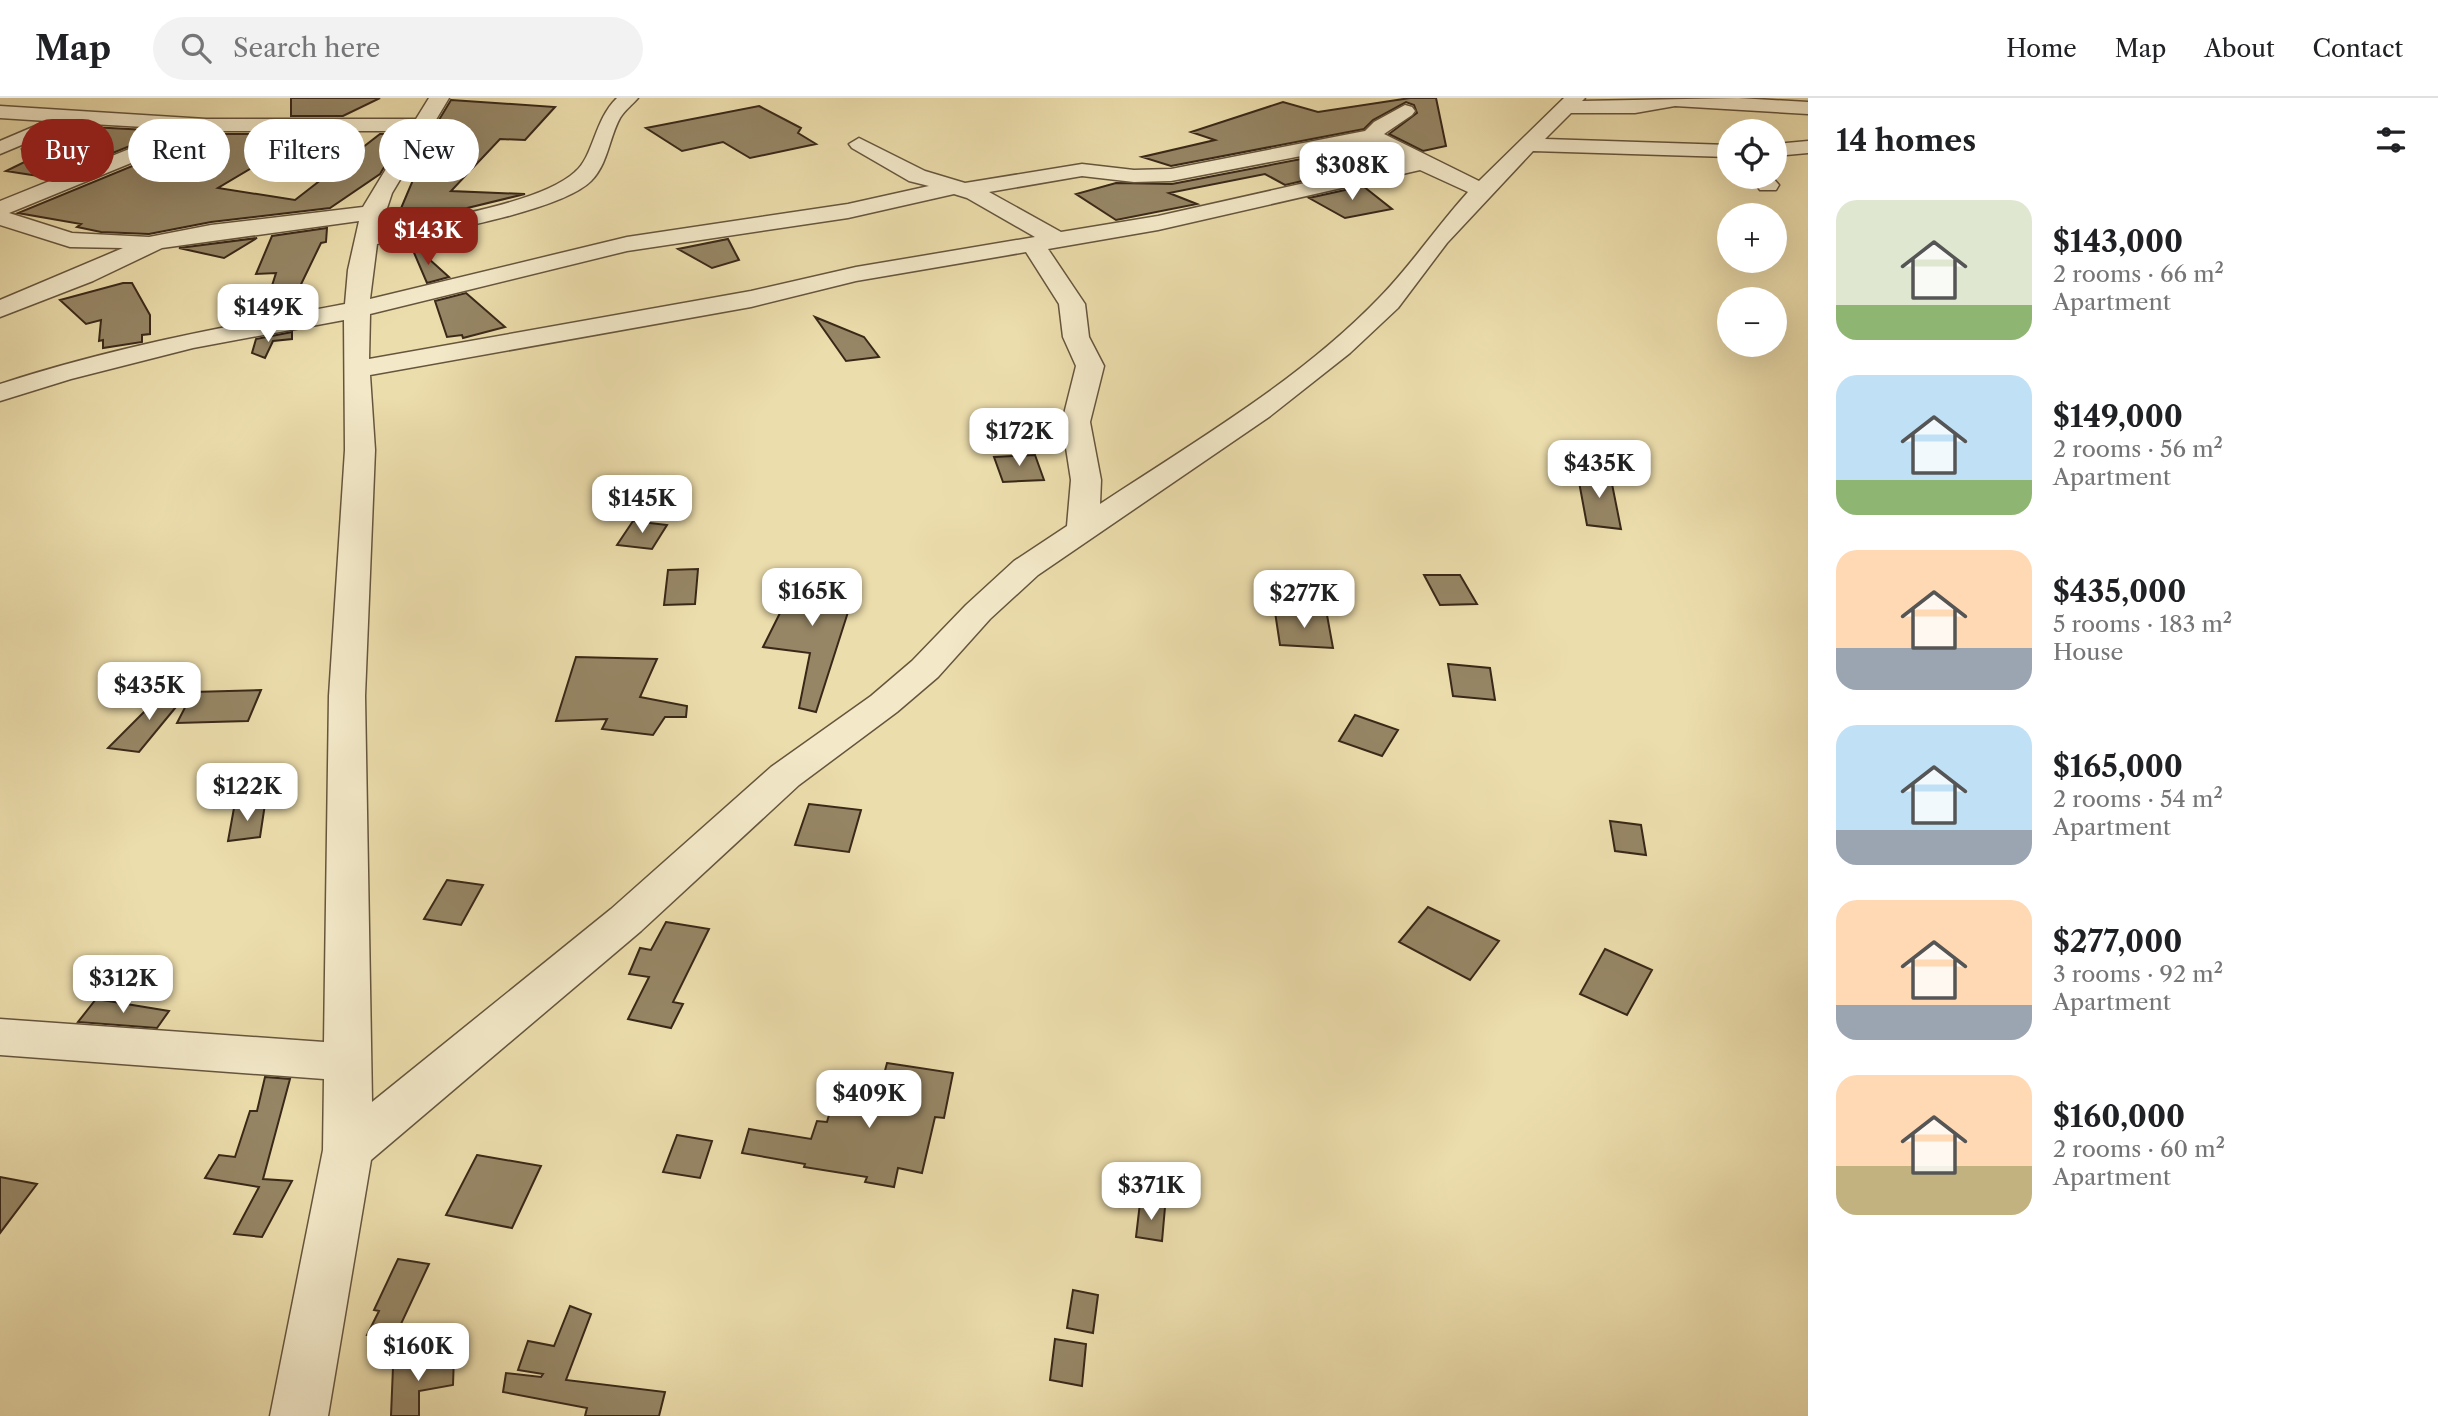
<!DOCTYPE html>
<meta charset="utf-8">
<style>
body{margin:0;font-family:"Libre Caslon Text",serif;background:#f2f2f2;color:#202124;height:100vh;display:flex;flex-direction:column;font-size:26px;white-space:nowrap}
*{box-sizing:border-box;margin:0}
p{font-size:23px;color:#757577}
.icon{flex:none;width:38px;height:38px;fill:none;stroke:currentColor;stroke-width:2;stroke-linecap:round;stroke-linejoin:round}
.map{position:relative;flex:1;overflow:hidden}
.sheet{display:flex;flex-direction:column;background:#fff;width:630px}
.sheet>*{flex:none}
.top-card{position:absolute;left:21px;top:21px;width:665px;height:63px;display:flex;gap:14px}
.controls{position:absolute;left:1717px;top:21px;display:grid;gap:14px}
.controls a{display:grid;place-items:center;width:70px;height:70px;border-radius:50%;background:#fff;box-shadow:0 7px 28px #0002;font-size:35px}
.price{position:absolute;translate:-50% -60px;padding:0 16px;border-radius:14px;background:#fff;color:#222;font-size:23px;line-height:46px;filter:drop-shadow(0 2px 4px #0008)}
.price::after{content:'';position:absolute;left:50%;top:42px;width:21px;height:16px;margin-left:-10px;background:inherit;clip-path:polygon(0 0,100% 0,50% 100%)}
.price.on{background:#8f2418;color:#fff}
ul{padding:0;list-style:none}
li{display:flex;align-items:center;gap:21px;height:175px;padding:0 28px}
li span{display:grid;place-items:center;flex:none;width:196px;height:140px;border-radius:21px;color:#555}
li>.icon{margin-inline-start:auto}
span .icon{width:84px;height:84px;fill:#fffc;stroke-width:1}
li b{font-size:30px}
h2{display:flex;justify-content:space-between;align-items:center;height:84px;padding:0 28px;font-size:30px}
.pill{padding:0 24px;border-radius:32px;background:#fff;box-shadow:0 7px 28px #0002;font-size:24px;line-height:63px}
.pill.on{background:#8f2418;color:#fff}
header{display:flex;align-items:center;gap:42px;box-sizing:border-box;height:98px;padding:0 35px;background:#fff;border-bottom:2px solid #e0e0e0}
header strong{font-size:33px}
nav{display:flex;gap:38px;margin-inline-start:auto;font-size:24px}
.search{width:490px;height:63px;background:#f2f2f2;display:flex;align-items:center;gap:18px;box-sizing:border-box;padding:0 24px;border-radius:38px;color:#757577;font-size:26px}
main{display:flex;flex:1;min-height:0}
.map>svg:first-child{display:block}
</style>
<header>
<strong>Map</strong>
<div class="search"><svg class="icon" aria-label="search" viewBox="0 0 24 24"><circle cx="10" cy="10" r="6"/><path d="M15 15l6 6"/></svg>Search here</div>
<nav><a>Home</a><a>Map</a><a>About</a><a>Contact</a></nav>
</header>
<main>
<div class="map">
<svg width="1808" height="1318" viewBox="0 0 1808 1318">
<rect width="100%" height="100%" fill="#ecddac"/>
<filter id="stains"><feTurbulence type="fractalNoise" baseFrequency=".00286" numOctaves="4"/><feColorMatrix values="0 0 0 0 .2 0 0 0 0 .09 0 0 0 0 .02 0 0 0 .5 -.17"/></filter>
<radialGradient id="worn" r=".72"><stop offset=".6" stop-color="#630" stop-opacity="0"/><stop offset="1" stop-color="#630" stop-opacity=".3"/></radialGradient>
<path fill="#968665" stroke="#392818" stroke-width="2" d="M291,0h89l-37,18h-52z
M1410,0h26l10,48 -23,5 -34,-17 28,-21 -3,-8 -8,-3 -33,18 -9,9 -193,37 -29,-9 73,-17 -24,-8 92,-30 35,10z
M451,2l104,7 -30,33 -25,-1 -49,52 74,3 -111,27 -2,-8h-13l31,-73 -5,3z
M759,8l42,22 -3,5 18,11 -66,14 -27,-16 -41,9 -36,-23z
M90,29l77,4 -116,47 -45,-7 35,-17 -18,-5z
M210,36h99l-91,54 77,12 85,-66h24l-24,40 -50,34 -119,14 -62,12 -48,-2 -24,-5 4,-3 -63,-11z
M1369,48l21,11 -49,10 5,4 -61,14 -20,-11 -96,19 28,11 -81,16 -40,-26 40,-11 56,1z
M1363,88l29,23 -47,9 -36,-20z
M327,130l-1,14 -5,1 -30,62v6l-29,6 14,-44 -20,1 16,-38z
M257,140l-33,20 -45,-10z
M728,141l11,21 -27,8 -34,-19z
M409,143l40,36 -22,6z
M123,185h9l18,32v19l-8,1v7l-39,6v-8l-4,1 2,-21 -15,4 -26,-24z
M466,195l39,34 -42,11 -1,-3 -15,2 -12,-36z
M815,219l49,20 15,20 -33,4z
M292,234v7l-19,2 -8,17 -13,-5 4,-14z
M1035,357l9,25 -41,2 -9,-25z
M1577,373l33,3 11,55 -34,-4z
M633,423l34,4 -15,24 -35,-4z
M698,471l-3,35 -31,1 4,-35z
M1424,477h36l17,29 -37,1z
M784,479l73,7 -41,128 -17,-4 11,-55 -47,-6 22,-44 -9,-1z
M1275,514l52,3 6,33 -53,-3z
M576,559l81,2 -17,38 47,9 -1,11h-21l-12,18 -51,-6 5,-10 -51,2z
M1448,566l42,4 5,32 -42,-4z
M172,586l13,12 -46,56 -31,-4z
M261,592l-13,31 -71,2 16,-31z
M1355,617l43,15 -16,26 -43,-15z
M265,706l-5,33 -32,4 6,-33z
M809,706l52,6 -12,42 -54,-7z
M1610,723l31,4 5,30 -31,-4z
M447,782l36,5 -22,40 -37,-6z
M1428,809l71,34 -29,39 -71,-38z
M666,824l43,7 -36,73 10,2 -12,24 -43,-9 21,-42 -20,-3 11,-26 11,2z
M1605,851l47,21 -25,45 -47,-21z
M96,901l73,12 -12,17 -79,-6z
M887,965l66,10 -9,45 -9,-1 -13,56 -24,-5 -4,19 -29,-5 2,-5 -63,-10 1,-3 -63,-11 7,-24 62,10 6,-18 10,1 5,-18 5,1 2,-7 37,6z
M265,979l25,2 -27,100 29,2 -30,56 -28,-3 25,-47 -54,-9 14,-23 16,2 15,-46h7z
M677,1037l35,6 -12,37 -37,-6z
M477,1057l64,11 -29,62 -66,-13z
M0,1079l37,7 -37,49z
M1140,1105l25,4 -3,34 -26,-4z
M398,1161l31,5 -35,75 -27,-4 12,-24 -5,-1z
M1073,1192l25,5 -5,38 -26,-5z
M570,1208l21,8 -25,66 99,12 -6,24h-74l2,-8 -84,-16 3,-19 35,4 2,-3 -25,-4 10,-29 26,5z
M1055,1241l31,5 -4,42 -32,-6z
M454,1258l-1,29 -34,6v25h-28l2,-49z"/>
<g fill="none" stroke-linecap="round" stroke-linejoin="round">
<g stroke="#66553d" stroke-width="3">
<path id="minor" d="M429,0h20l-57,95 -12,36c48,-8 160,-25 195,-57 19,-16 19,-52 42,-74h21c-6,7 -13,12 -18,20 -11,20 -12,46 -29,63 -31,31 -167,54 -214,63l-7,55 257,-62 221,-33 81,-18 -20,-5 -57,-33 -3,-4 10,-6 66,33 40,12 117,-19 52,6 37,-1 194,-38 9,-9 31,-17 7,2 3,4 -3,4 -28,19 95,47 85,-83h21l-3,3 156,-3 70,4v12l-133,-8 -40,7h-64l-26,26 184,6v12l-196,-6 -86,92 -49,65 -48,45 -81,64 -231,158 -48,44 -52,58 -41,35 -98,73 -158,146 -270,229 -43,256h-58l53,-266 1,-71 -324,-24v-36l324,23 5,-346 16,-246 -1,-130 -151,28 -122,31 -71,22v-17c113,-37 228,-58 345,-80l3,-34 11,-49 -197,27 -69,33 -93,36v-17l123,-52 -53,-1 -70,-22v-24l179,-72 -105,-6 -74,31v-13l47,-20 -47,-3v-12l206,13h210zM209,33h200l-46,76 -152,18 -62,12 -77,-4 -63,-20zM1369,45l34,18 -245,55 -97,16 -72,-40 93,-16 52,6 37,-1zM1420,72l48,22c-31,34 -58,75 -89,106 -80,83 -184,143 -279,206l1,-24 -11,-58 14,-56 -15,-29 -4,-33 -37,-55 110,-19zM954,96l13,4 68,39 -179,30 -105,24 -382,68 1,-45 257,-63 221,-33zM1026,154l33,52 4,33 13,29 -14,56 9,58 -4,46 -53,35 -48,44 -54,56 -41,35 -100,71 -160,142 -239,193 -7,-406 10,-246 -5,-75 381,-68 105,-26z
M1808,43v12l-34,3v-12z
M1750,79h22l7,8 -3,5h-16z"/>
</g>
<use href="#minor" fill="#f3e9c9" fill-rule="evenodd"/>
</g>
<rect width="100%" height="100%" filter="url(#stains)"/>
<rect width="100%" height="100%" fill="url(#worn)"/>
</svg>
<div class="controls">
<a><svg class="icon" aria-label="locate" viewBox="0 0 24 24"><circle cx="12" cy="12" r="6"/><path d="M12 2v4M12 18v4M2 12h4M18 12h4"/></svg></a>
<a>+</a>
<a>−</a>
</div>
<b class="price" style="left:1352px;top:104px">$308K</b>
<b class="price on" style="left:428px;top:169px">$143K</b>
<b class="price" style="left:268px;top:246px">$149K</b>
<b class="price" style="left:1019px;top:370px">$172K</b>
<b class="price" style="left:1599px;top:402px">$435K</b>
<b class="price" style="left:642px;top:437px">$145K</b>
<b class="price" style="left:812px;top:530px">$165K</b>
<b class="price" style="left:1304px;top:532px">$277K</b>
<b class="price" style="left:149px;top:624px">$435K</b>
<b class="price" style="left:247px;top:725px">$122K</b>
<b class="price" style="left:123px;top:917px">$312K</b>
<b class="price" style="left:869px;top:1032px">$409K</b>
<b class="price" style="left:1151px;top:1124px">$371K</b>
<b class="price" style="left:418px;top:1285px">$160K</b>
<div class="top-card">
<a class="pill on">Buy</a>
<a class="pill">Rent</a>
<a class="pill">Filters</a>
<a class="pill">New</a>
</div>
</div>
<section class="sheet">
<h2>14 homes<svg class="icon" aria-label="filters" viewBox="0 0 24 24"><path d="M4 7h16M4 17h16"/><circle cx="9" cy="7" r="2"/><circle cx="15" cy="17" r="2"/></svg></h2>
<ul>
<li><span style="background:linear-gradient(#dfe7d0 75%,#8fb573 0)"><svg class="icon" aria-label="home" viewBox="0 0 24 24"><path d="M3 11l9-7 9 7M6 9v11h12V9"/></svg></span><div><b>$143,000</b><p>2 rooms · 66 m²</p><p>Apartment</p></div></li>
<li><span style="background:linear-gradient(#bfe0f5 75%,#8fb573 0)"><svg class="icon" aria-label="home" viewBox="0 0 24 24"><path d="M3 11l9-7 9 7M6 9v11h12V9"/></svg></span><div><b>$149,000</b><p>2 rooms · 56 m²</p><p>Apartment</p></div></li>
<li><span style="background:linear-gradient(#ffd9b3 70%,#9aa5b1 0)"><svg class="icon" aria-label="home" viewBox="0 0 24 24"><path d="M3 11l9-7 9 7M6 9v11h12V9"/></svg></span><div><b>$435,000</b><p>5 rooms · 183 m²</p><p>House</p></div></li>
<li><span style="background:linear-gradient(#bfe0f5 75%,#9aa5b1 0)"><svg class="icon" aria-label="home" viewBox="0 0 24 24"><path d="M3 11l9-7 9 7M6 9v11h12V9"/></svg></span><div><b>$165,000</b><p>2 rooms · 54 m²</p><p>Apartment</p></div></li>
<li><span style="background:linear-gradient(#ffd9b3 75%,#9aa5b1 0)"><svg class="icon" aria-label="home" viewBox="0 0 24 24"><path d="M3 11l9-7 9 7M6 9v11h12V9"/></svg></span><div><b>$277,000</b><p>3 rooms · 92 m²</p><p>Apartment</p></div></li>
<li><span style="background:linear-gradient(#ffd9b3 65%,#c2b280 0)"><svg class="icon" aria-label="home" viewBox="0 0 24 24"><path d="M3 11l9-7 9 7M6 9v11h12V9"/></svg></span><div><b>$160,000</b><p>2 rooms · 60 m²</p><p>Apartment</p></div></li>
</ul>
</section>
</main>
